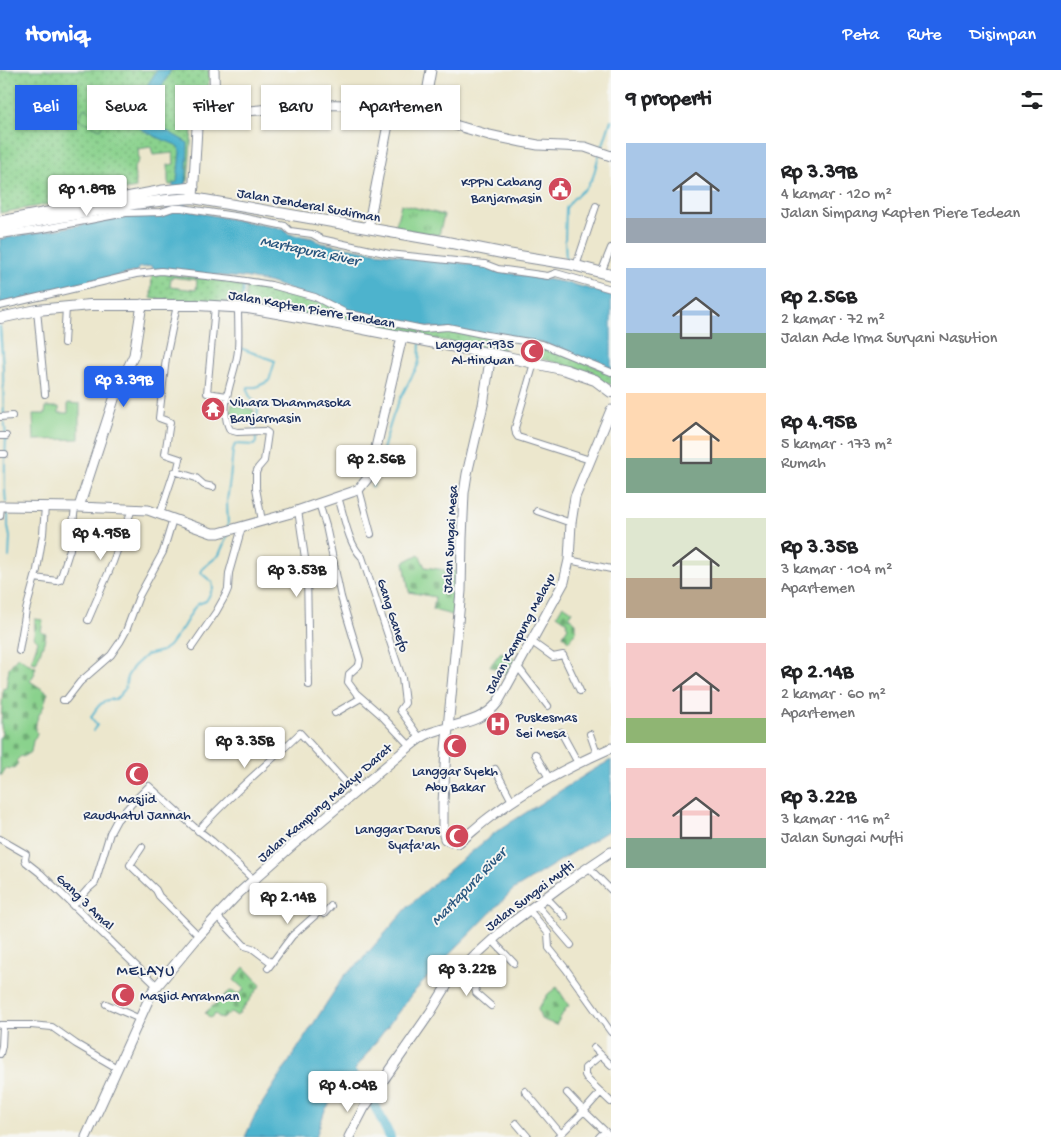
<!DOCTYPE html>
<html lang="id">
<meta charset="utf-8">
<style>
body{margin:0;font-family:"Gochi Hand",sans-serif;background:#f6f6f6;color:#202124;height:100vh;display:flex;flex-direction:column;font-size:19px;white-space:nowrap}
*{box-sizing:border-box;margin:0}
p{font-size:16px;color:#757577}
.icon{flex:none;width:28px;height:28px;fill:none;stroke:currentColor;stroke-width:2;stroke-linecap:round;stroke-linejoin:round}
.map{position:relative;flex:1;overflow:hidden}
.side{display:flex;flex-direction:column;background:#fff;width:450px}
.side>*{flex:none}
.hud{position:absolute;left:15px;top:15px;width:475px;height:45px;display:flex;gap:10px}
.price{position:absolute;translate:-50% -42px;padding:0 11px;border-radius:5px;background:#fff;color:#222;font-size:16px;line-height:32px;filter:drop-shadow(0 1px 2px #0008)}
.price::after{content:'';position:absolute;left:50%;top:30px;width:15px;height:11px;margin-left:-8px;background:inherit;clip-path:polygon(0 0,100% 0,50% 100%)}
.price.selected{background:#2563eb;color:#fff}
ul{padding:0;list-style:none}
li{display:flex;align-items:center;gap:15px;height:125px;padding:0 15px}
li span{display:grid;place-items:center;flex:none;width:140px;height:100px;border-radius:0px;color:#555}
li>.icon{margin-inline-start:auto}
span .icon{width:60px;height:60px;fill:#fffc;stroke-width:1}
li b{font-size:21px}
h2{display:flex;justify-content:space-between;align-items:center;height:60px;padding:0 15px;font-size:21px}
.chip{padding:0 18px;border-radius:0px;background:#fff;box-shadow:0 1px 4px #0004;font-size:18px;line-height:45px}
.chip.selected{background:#2563eb;color:#fff}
header{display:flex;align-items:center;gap:30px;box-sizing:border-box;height:70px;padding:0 25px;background:#2563eb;color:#fff}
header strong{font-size:24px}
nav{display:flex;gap:28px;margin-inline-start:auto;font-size:18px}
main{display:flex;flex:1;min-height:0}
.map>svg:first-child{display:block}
</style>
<header>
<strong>Homiq</strong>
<nav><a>Peta</a><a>Rute</a><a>Disimpan</a></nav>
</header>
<main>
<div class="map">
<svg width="611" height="1067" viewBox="0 0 611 1067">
<defs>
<pattern id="grass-tufts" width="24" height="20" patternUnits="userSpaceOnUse" patternTransform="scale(1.25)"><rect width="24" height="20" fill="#8ad28d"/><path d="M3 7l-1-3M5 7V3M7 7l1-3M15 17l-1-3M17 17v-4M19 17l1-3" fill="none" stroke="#70ab76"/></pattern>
<pattern id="cemetery-stones" width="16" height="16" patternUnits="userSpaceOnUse" patternTransform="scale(1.25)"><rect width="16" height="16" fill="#8ad28d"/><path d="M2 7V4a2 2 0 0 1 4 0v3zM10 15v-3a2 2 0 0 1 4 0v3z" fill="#70ab76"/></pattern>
<pattern id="park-dots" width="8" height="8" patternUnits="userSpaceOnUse" patternTransform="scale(1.25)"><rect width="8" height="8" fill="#8ad28d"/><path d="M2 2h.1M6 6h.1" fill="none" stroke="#70ab76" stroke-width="1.8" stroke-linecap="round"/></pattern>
</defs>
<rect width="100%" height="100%" fill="#f6f6f2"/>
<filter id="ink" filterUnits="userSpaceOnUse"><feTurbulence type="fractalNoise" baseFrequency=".02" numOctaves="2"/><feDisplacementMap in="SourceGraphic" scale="10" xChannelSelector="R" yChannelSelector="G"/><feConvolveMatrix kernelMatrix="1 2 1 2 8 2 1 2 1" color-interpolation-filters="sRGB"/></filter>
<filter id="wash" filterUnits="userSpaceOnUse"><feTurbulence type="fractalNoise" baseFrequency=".0096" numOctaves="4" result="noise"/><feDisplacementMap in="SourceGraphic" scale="20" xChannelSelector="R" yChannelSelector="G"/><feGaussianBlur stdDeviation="1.12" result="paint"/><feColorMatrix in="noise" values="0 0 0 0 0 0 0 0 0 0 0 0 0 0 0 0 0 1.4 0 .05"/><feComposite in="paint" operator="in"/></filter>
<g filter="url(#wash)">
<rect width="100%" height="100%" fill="#ece7cd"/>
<path fill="url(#grass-tufts)" stroke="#528076" d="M401,134l43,11 -5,20 -44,-7z"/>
<path fill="url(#cemetery-stones)" stroke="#528076" d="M419,484l6,13 34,5 -3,44 -23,-6 2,-13 -26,-5 -5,-30z
M563,535l9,6 -3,6 7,6v8l-7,10 -2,-1 -4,-5 5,-8 -2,-3 1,-2 -10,-7z
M35,549l8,1 -2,12 5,2 -2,8 -8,21 -5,-1 7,-21 -4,-4z
M501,582l13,7 -8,15 -16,-8z
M18,586l9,7 9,4 -2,5 1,1 -5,8 18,12c-2,4 -3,9 -4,13 -5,9 -11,17 -7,28l-4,7 -2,11 -4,2 -4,3 -2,-1 -5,5 2,2 -4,5 -10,1 -2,6h-2v-37l2,-4 -1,-10 2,-36h3l3,-20z
M244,897l17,18 -24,31 -6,-4 -9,7 -7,-5 -5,4 -5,-5 25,-22 10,3 4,-5 -10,-9z
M557,917l12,19 -3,2 -10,17 -15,-6 -3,-10 10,-15z"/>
<path fill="url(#park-dots)" stroke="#528076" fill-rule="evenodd" d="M0,0h209l-1,32 -4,5 -8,1 -3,8 -5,65 -3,3 -16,1 -1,-4v-16l6,-1 -1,-11 -20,2 -2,-8 -13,2 1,11 -5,8 2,20 -136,25z
M160,203l82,10 -1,21 -90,-6 1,-24zM171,207l26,3 -1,10 -26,-3z
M247,213l19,3 155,43 -2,8 -174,-34z
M449,259l57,10 -3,11 -81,-13 1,-6z
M541,275l70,28v12l-42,-19 -31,-8z"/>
<path fill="#8ad28d" stroke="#528076" d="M84,38l21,11 -5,10 -21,-10z
M68,333l12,1v12l-1,1v22l-45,1 -1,-26h12l1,-7h13v6h9z
M232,334l22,6 -3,13 -22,-5z"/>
<path fill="#4eb3cd" stroke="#347196" d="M157,0h14l-14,26 -3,12v13l4,5 30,17 -3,67 98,19 6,5 23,4 9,5 47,8 116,15 12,5 73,12 42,12v76l-68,-28 -121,-17 -76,-16 -74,-27 -28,-6 -2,1 -89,-9 -1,-3 -14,2v3l-138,34v-66l127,-22 35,-1 12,-5 -1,-27 4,-2 3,-30 -1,-4 -3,-3c-9,-4 -34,-13 -39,-20 -9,-15 13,-43 20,-55z
M611,690v69l-98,61 -70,71 -32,34 -86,115 -9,27h-71l11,-24 88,-137 14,-12 50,-57 33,-30 56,-46 96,-61z"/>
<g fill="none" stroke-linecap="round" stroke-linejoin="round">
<path stroke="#4eb3cd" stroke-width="2" d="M602,78l9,-28
M566,191l-1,-21 1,-32 7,-9 14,-12 6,-10 6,-22
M241,234l3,-20
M0,256l3,41 1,54c3,12 2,24 1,36 0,15 -1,31 1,45
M520,282l3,-9
M372,417l3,-8c6,-21 11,-42 18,-63 6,-17 15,-33 24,-49 4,-6 2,-16 3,-23
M8,439v18l2,10 -1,20
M228,457l-1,-26 3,-22 3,-29 2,-6 19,1 2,-3c0,-5 -1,-11 -1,-16 0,-6 3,-11 3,-17 -2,-10 -12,-11 -10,-22h8l13,-6 6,-20 -35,-13
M93,661l4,-6 -6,-8c6,-10 12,-19 25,-18l9,-10 2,-12 6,-10 13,-12 16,-4 7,-5 14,-19 11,-19 4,-4 8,-3 2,-3 5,-10 -1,-6 -11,-9 2,-5 16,-13 9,-21"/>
<path stroke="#4eb3cd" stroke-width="10" d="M343,995l20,21 13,22 14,29"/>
</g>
</g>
<g filter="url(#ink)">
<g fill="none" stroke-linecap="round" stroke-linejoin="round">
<g stroke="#848b96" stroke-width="8">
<path id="street" d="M0,165l43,-6 83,-16 35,-1 12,-4h9l59,9 44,9 5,5 22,3 9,5 68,15 96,10 13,5 50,7 8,-3 55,16
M576,196l20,-60
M601,203l10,-25
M0,236l136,-32 25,-3 72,8 38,6 44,12 31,16 77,16 25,-2 39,8 55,9 69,28
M215,236l-8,87 20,3
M238,237c0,15 1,29 0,43 -2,25 -21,56 -8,80l7,2 28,-1 3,2 -4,28 -6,7 -2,5v15l6,33
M37,240l8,84
M64,273l2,-36
M534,293l-19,65 1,6 2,3 72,23
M0,347l12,-1
M0,366h6
M0,384h5
M177,402l3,-13 -15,-5 5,-32 -11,-4 7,-60 11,-53
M359,419l12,45
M338,427c6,18 10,47 24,60l40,121 3,25 -5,7 20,28
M319,433l7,23 15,71 19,63 -1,5 -10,9 -1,8 8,11 24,21 30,32
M298,440l9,62 2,113
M537,441l34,12
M160,444l14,-42h3l19,6 8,7 9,2
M0,446l1,-10
M569,490l42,9
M35,508l22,3 3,-1 10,-31 5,-42
M88,550l25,-58 19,-53
M532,572l21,15 10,-2 17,36
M192,577l24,-35 9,-16 3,-7 1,-16 13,-46
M19,581l7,-41 11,-40 6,-36 2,-28
M518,597l30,39
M63,630h3l14,-18 31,-27 9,-13 6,-11 13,-35 24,-44 10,-33
M335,643l26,-15
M561,662l17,31
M590,664l7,20
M535,684l14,24
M495,699l17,32
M198,761c31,-36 68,-65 102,-98l54,59
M0,769l26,15 -1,5 1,3 14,11 117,113
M142,777l-12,18 26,25 3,6 40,40
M588,797l23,23
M546,827l19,20
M536,834l35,41
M73,836l15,-17 7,-6 15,-50 7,-13 17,-19 15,-15 45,41 18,14 42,39
M529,840l19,23 1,15 17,21 45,63
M217,846l28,30 7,2 20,15
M492,870l22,23
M475,886l17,16
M268,898l24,-32 28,-25 4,3 7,-8
M460,902c6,6 16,12 16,21l15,13
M106,934l34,15
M0,955h31l21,2 24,17 41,24
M594,978l17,17
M0,984l2,-8 1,-21
M601,985l-16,13v7l3,5 23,22
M525,1021l36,43
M601,1022l-17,19 27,26
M516,1053l12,14
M558,1067l26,-26 -17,-18
M599,1067l6,-6"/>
</g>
<g stroke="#848b96" stroke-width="11">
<path id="secondary" d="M214,0l1,44
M423,45l8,-45
M193,128l4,-70c3,-10 8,-13 18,-14 45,-3 90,-11 135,-9 25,0 49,5 73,10l8,3 58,17 33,7 16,3 47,2 26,9
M0,151l163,-31 31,-3
M368,158l23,-119
M491,284l-8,51 -16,69 -3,19 -2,45 -1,53 -15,158 -3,54v28l2,8 6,3 7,1c12,-9 23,-20 36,-29 36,-27 76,-48 117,-66
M0,436l79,1 69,3 64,23h7l72,-20 61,-21 7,-3 8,-10 8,-27 27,-115
M79,437l37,-114 18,-38 8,-51
M86,1067l66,-145 45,-54 22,-24 20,-21 56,-50 115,-97c6,-5 12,-10 20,-13 23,-9 53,-10 68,-31l66,-120 5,-22 2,-37 4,-26 36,-87
M349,1067l15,-29 66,-95 19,-31 28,-28 33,-30 51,-38 50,-34"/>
</g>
<g stroke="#848b96" stroke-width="12">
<path id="primary" d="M0,158l134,-24 33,-4 26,-2 249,43 65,13 62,10 42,11
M0,248l37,-8 53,-5h107l51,3 85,15 174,34 59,13 29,10 16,12"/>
</g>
<use href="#street" stroke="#fff" stroke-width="6"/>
<use href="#secondary" stroke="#fff" stroke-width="9"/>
<use href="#primary" stroke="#fff" stroke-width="10"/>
</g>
</g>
<defs>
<g id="civic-disc" transform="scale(1.25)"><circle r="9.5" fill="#d1495b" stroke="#f6f6f2"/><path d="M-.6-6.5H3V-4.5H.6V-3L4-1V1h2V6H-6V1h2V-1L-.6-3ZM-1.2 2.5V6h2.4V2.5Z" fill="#fff"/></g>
<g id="mosque-disc" transform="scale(1.25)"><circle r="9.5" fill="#d1495b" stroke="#f6f6f2"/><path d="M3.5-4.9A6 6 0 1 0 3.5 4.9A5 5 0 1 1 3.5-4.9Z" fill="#fff"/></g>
<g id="temple-disc" transform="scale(1.25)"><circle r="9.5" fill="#d1495b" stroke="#f6f6f2"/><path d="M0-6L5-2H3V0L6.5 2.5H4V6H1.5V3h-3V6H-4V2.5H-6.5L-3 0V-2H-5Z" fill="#fff"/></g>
<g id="hospital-disc" transform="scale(1.25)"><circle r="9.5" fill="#d1495b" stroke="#f6f6f2"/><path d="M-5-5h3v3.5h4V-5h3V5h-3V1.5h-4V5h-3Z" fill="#fff"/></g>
</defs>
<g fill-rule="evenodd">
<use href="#civic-disc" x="560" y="119"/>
<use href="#mosque-disc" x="532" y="281"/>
<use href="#temple-disc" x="213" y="339"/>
<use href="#hospital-disc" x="498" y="654"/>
<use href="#mosque-disc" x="455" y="676"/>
<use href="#mosque-disc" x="137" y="704"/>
<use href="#mosque-disc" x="457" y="766"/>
<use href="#mosque-disc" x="123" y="925"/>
</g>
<g text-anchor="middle" stroke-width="4" stroke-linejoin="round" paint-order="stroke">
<g font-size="14" fill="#1b2f5e" stroke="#f6f6f2" text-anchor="end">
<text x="542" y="116">KPPN Cabang<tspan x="542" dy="16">Banjarmasin</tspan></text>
<text x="514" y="278">Langgar 1935<tspan x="514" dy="16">Al-Hinduan</tspan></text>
<text x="230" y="336" text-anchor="start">Vihara Dhammasoka<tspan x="230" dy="16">Banjarmasin</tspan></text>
<text x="516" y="651" text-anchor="start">Puskesmas<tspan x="516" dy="16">Sei Mesa</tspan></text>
<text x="455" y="705" text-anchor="middle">Langgar Syekh<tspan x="455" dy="16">Abu Bakar</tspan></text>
<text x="137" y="733" text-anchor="middle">Masjid<tspan x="137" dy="16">Raudhatul Jannah</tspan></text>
<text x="440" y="763">Langgar Darus<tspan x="440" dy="16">Syafa'ah</tspan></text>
<text x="140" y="930" text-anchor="start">Masjid Arrahman</text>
</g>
<g font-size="14" fill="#1b2f5e" stroke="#f6f6f2">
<text transform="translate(309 134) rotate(10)" y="5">Jalan Jenderal Sudirman</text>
<text transform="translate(312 238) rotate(10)" y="5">Jalan Kapten Pierre Tendean</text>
<text transform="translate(449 469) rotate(-87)" y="5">Jalan Sungai Mesa</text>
<text transform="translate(394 545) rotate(72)" y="5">Gang Ganefo</text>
<text transform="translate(519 563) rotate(-62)" y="5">Jalan Kampung Melayu</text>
<text transform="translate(324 732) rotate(-41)" y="5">Jalan Kampung Melayu Darat</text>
<text transform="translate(529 825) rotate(-37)" y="5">Jalan Sungai Mufti</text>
<text transform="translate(86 831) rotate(44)" y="5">Gang 3 Amal</text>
</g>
<g font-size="15" font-style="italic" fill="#2a577f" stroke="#f6f6f2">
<text transform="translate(310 180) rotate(12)" y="5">Martapura River</text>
<text transform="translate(468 816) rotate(-46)" y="5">Martapura River</text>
</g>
<g font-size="16" letter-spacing="1" fill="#1b2f5e" stroke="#f6f6f2">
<text x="146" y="905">MELAYU</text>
</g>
</g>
</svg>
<b class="price" style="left:87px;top:147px">Rp 1.89B</b>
<b class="price selected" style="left:124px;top:338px">Rp 3.39B</b>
<b class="price" style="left:376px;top:417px">Rp 2.56B</b>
<b class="price" style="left:101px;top:491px">Rp 4.95B</b>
<b class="price" style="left:297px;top:528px">Rp 3.53B</b>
<b class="price" style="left:245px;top:699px">Rp 3.35B</b>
<b class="price" style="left:288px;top:855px">Rp 2.14B</b>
<b class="price" style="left:467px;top:927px">Rp 3.22B</b>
<b class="price" style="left:348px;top:1043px">Rp 4.04B</b>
<div class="hud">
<a class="chip selected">Beli</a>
<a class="chip">Sewa</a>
<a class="chip">Filter</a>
<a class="chip">Baru</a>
<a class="chip">Apartemen</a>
</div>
</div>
<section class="side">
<h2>9 properti<svg class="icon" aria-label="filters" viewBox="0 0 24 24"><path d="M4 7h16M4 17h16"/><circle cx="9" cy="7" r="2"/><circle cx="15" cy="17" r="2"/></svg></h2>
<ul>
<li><span style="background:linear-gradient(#a9c7e8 75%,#9aa5b1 0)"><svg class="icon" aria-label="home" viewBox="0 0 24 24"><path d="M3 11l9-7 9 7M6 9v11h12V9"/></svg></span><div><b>Rp 3.39B</b><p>4 kamar · 120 m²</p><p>Jalan Simpang Kapten Piere Tedean</p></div></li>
<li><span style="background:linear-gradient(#a9c7e8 65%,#7fa58c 0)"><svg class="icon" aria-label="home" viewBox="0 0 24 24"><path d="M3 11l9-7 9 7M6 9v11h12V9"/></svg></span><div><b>Rp 2.56B</b><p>2 kamar · 72 m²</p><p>Jalan Ade Irma Suryani Nasution</p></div></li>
<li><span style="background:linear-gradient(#ffd9b3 65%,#7fa58c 0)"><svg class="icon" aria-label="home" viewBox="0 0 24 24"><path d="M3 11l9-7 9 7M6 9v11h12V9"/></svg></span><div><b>Rp 4.95B</b><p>5 kamar · 173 m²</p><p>Rumah</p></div></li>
<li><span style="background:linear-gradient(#dfe7d0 60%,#b9a48a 0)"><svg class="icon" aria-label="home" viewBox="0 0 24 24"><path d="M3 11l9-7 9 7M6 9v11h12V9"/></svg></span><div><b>Rp 3.35B</b><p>3 kamar · 104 m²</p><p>Apartemen</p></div></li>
<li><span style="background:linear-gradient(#f6c9c9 75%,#8fb573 0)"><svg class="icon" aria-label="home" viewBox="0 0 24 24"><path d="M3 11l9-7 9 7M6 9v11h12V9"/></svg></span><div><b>Rp 2.14B</b><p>2 kamar · 60 m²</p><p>Apartemen</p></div></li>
<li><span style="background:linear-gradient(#f6c9c9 70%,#7fa58c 0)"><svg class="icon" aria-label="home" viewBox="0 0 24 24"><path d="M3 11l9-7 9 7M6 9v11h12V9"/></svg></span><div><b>Rp 3.22B</b><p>3 kamar · 116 m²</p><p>Jalan Sungai Mufti</p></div></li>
</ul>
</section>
</main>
